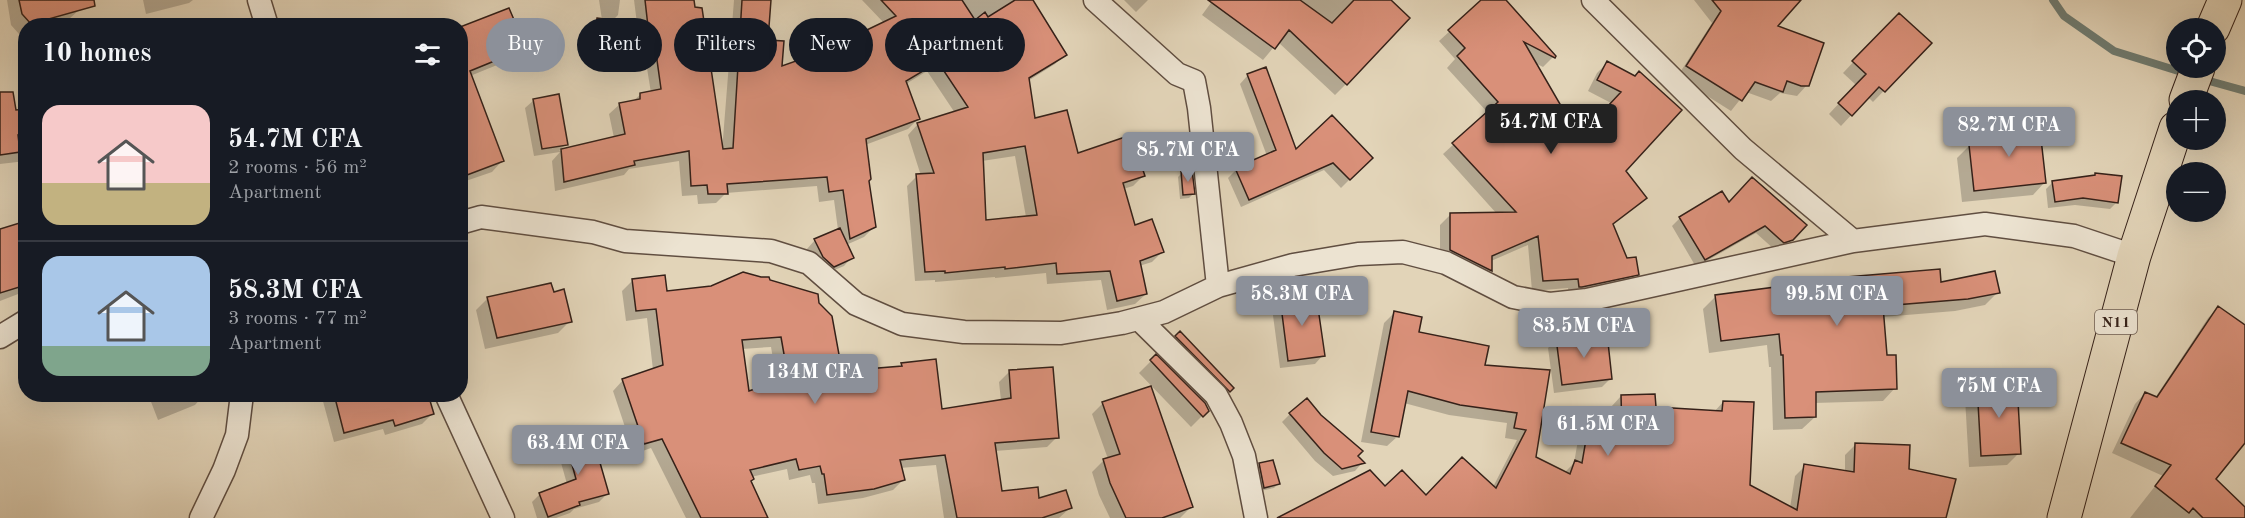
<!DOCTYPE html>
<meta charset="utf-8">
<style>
body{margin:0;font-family:"Old Standard TT",serif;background:#242831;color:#f1f3f6;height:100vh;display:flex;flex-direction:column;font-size:22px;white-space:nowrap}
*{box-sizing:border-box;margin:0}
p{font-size:20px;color:#9ea1a6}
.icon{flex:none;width:33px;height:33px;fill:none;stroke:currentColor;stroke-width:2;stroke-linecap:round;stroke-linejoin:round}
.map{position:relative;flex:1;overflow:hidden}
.sheet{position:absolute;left:18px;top:18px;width:450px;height:384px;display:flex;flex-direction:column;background:#171b24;border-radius:24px;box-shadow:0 6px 24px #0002}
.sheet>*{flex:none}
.banner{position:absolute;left:486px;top:18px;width:570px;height:54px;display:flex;gap:12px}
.tools{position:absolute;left:2166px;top:18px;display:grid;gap:12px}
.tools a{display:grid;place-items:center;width:60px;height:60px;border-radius:50%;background:#171b24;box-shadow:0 6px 24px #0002;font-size:30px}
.price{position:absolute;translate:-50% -51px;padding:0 14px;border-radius:6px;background:#8c9099;color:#fff;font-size:20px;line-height:39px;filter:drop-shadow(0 2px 3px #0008)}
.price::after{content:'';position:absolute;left:50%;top:36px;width:18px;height:14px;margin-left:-9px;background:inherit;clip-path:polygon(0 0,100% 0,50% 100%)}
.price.on{background:#222;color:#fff}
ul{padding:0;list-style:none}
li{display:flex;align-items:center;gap:18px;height:150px;padding:0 24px}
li+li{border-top:2px solid #363941}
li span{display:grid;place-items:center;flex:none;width:168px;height:120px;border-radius:18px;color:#555}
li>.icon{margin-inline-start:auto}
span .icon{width:72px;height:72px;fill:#fffc;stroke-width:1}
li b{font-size:26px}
h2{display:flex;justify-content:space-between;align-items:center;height:72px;padding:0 24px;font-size:26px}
.pill{padding:0 21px;border-radius:27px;background:#171b24;box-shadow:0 6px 24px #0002;font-size:21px;line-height:54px}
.pill.on{background:#8c9099;color:#fff}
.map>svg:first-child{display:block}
</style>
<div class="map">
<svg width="2245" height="518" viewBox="0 0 2245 518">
<rect width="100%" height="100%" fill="#e2d4b8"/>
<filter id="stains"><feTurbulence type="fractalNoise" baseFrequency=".00333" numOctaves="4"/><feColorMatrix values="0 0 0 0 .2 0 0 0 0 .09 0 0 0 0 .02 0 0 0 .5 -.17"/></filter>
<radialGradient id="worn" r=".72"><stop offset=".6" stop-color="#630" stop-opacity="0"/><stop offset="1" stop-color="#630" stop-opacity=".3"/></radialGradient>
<path fill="#0003" fill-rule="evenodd" d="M7,0h69l3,10 -11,10 -18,6h-24v6l-7,2 -8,-9z
M143,0h50l-4,3 -43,11z
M599,0h21l-2,15 -6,6 3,22 -4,4 -20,-3 3,-20 4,-4h4z
M634,0h58l30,151 12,-151h36l-3,42 13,26 61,-21 6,-5 37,-19 -22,-23h169l34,54 -10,10 -27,17 5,38 44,36 66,21 -10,10 -10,3 11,38 28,25 -10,10 -13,4 7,28 -11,10 -28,6 -6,-30 -54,4 -1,-11 -51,5v-1l-60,5v-2l-20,1 -8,-95 10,-10h4l-13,-41 10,-11 37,-11 -28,-42 -21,13 12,35 -10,10 -43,16 2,36 8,45 -11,11 -18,8 6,12 -8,9 -19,8 -10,-8 -8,-17 8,-9 23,-10 -4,-30 -15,2 -2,-16 -91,7 -10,10 -18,1 -1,-9 -15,1 -3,-35 -50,8 -5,6 -69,16 -3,-30 8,-9 -26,4 -9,-48 9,-8 32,44 -7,7 55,-13 -5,-24 11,-10 13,-3 7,-6 11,-2 -5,-31 -4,1zM1015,156l11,61 -41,5 -3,-61z
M1124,0h24l-12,12z
M1213,0h176l-43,84 -11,11 -57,-53 -15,18 -61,-45z
M1484,0h20l50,56 -11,11 -8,-4 44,76 32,-36 -23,-12 9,-18 11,-11 27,15 -11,94 21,27 -33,27 15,35 10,14 -11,11 -57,12 -1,-9 -36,3 -4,-46 -37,16v10l-11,10 -40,-20v-36l10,-10 47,-1 -54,-60 45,-41 -41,-45 8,-9 -16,-18z
M1694,0h105l-24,27 32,58 -10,11 -17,-3 -9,8 -25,-9 -15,19 -54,-34 35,-54z
M1888,25l42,18 -57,59 -5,-5 -27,29 -12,-12 27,-29 -13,-12z
M460,29l65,18 -11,11 -44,18 32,85 -10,11 -32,11z
M1248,75l47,77 76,6 -30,30 -17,-18 -83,37 -13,-29 8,-8 31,-14 -27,-72z
M14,95l2,17 10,-2v51l-26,3v-68z
M2038,122l6,61 -11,12 -71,7 -5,-44 12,-12 14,-1 -1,-6 12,-12z
M1182,173l11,21 -4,4 -9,1 -2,-22z
M2053,182l64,20 -7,7 -35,-4 -27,3 -2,-19z
M1728,204l64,35 -9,9 -8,2 -19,-17 -60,34 -24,-41 8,-8z
M26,222v69l-26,10v-70z
M632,281l33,12 103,-12 49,22 23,70 59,-6 3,-2 38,46 61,-10 -2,-19 10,-10 48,65 -10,10 -52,4 6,42 69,15 -11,10h-115l-8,-53 -36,3 3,12 -10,10 -30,8 -45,6 -3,-21h-3l-2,-8 -21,5 -2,-11 -36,8 -1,4 16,37h-80l-35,-70 -17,6 -21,-63 10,-11 30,-10 -6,-52 -21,3 -4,-30zM771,347l6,35 -29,11 -6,-44z
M1940,284l58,8 -13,13 -30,6 -73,6 4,40 9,31 -12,13 -69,2 1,14 -13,12 -29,1 -2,-63h-2l-2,-22 -58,8 -6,-44 13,-13 55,-7 5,-4z
M488,298l82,23 -12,12 -73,16 -9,-39z
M1281,300l42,55 -8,9 -35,4 -8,-60z
M2218,308l27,17v114l-31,40 31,30v9h-115l33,-42 -51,-23 23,-49 10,-11 10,5 53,-80z
M1394,313l23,21 66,32 66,5 -15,87 30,15 10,-10 4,-23 10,-11 24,4 -1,-26 10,-11 33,13 60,3 9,-10 25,84 42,22 5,-32 10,-10 40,6v-17l11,-11 51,26 38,48h-653l93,-30 41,9 67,-10 24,-47 -12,-2 2,-15 -58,-8 -45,-12 -6,33 -11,10 -26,-4 23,-119z
M1180,333l52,55 -15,15 -53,-54z
M1557,340l53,39 -8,8 -48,6 -6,-45z
M1156,356l51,55 -16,16 -52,-54z
M1977,387l42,66 -12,12 -38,2 -4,-69z
M51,394h25l-25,3z
M148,394h54l1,2 -8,9 -37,15z
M321,394h106l5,20 -10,10 -37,11 -2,-6 -49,13z
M1103,403l88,104 -11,11h-70l-11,-23 -7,-23 12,-12 4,-1 -16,-45z
M1290,414l66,42 6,7 -7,8 -22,5 -18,-15 -33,-39z
M565,437l42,57 -8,8 -25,7 -4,4 -14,5h-19l-5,-16 8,-8 27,-10 -11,-39z
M1260,464l18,20 -4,4 -14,3 -4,-23z"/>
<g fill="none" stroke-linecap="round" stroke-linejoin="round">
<path stroke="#6f7c72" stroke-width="8" d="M2053,0l11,16 50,35 74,23
M2202,79l43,12"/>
</g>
<path fill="#d99079" stroke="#352119" stroke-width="1.5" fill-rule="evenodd" d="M19,0h75l1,6 -64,18 -9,-10z
M645,0h49l1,7 7,1 21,141 10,-1 9,-148h29l-3,40 16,1 -2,25 65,-23 -1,-3 50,-24 -15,-16h81l13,20 10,-8 3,5 27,-17h18l34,55 -38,23 6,40 32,-8 11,43 53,-18 14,41 -22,7 12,42 17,-6 12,33 -24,9 7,33 -30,7 -7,-30 -53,3 -1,-11 -51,6v-2l-60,6v-2l-20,1 -9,-98 18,-1 -17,-50 51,-16 -30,-45 -32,19 14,38 -54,20 5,40 -2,2 7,46 -26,12 -7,-49 -14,2 -2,-15 -100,7 1,10h-20l-1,-9 -16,1 -2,-35 -55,10 1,4 -71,17 -3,-33 64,-15 -6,-31 21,-4v-6l21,-4 -5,-36h-5zM1025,146l12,69 -51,5 -3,-67z
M1208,0h92l32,23 22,-23h37l19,18 -63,67 -58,-55 -14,19z
M1481,0h25l50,56 -1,2 -31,-16 55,95 42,-45 -24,-12 10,-19 28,15 4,-5 43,39 -56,61 21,27 -34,26 14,34 9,-1 3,18 -57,12h-3l-1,-8 -35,2 -5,-45 -46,20v15l-42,-21v-37l66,-1 -64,-69 46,-41 -41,-46 8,-8 -17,-18z
M1712,0h89l-23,26 46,17 -15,43h-8l-14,-5 -4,11 -28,-10 -13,19 -56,-35 35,-55z
M509,8l17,40 -56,23 34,90 -37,14 -7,-17v-131z
M1899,13l33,30 -47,49 -6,-5 -27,29 -14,-13 28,-29 -14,-13z
M597,18l22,3 -3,23 -22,-3z
M1266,67l30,82 36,-34 41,43 -23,22 -17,-17 -84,37 -14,-32 41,-18 -29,-76z
M0,92h13l3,18 10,-1v25l-8,1 2,17 -20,3z
M559,94l9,51 -26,4 -9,-50z
M2039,121l7,62 -72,8 -5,-46 27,-3 -2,-17z
M1192,170l3,24 -12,1 -2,-24z
M2095,173l27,3 -4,27 -35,-5 -28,4 -3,-21 43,-6z
M1752,177l55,48 -14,15 -9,3 -19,-17 -60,34 -26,-43 43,-26 7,11z
M26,221v64l-26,8v-64z
M840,228l14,30 -20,9 -11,-10 -9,-18z
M1940,269l1,13 54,-11 5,22 -32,6 -85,7 4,49h9l1,34 -81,3v25l-31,1 -2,-63h-2l-2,-21 -58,7 -6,-46 60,-8v-4z
M743,272l18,5h8l1,3 48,14 1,9 13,13 10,55 60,-5 -1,-3 35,-4 6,50 69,-11 -2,-28 44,-3 6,71 -64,5 7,48 36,-4 1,11 27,-8 6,18 -30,10h-85l-12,-63 -45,5 5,20 -31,9 -47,6 -3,-21h-2l-2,-8 -21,4 -3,-11 -46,11 4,9 -3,2 17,37h-67l-39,-79 -18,5 -22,-65 41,-14 -7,-56 -20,2 -4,-32 33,-4 2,16 44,-5zM781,337l7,40 -39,14 -7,-51z
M551,283l3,9 10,-3 8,33 -75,16 -10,-41z
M1316,294l9,62 -37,5 -8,-63z
M2218,306l27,19v118l-29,36 29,28v11h-42l-10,-10 -4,5 -34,-27 16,-21 -50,-22 24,-51 12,5z
M1394,311l28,6 -3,15 70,14 -4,19 65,5 -14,87 34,17 5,-14 7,3 6,-35 34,5 -1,-38 34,-1 1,13 66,4 1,-10 31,1 -4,83 47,25 7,-46 50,8 1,-29 55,2 -1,24 47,10 -10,39h-669l93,-48 15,16 17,-16 24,25 36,-38 34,31 30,-58 -12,-2 3,-15 -57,-8 -52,-14 -9,46 -28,-5z
M1180,331l54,57 -4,4 -55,-56z
M1607,333l5,46 -50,6 -6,-47z
M1156,354l49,49 4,8 -6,6 -53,-57z
M2017,383l4,71 -40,2 -4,-71z
M1151,386l42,121 -31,11h-36l-16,-35 -7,-24 17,-5 -18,-52z
M334,394h94l6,20 -39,12 -2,-6 -49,13z
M1307,398l14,17 42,36 -5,5 7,7 -23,6 -18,-16 -35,-40z
M590,428l19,66 -30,8 1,3 -32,12 -9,-24 37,-14 -12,-44z
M1273,460l7,24 -16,4 -5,-25z"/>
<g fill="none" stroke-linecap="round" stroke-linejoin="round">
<g stroke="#604e41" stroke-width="25">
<path id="street" d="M259,0l8,26
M1095,0l82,74 17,7 5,27 19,178
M1593,0l150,149 110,92
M460,223l21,-6 112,15 32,9 146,10 38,12 47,41 46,20 62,8 97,1 61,-10 42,-11 54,-26 75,-21 65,-11 45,-2 43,11 67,34 37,7 37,-4 266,-59 132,-17 89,12 60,20
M1139,319l77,76 15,28 13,33 12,62
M0,337l26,-16
M446,394l57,124
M201,518l23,-48 13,-35 5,-41"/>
</g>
<g stroke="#352119" stroke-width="35">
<path id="highway" d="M2213,28l12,-28
M2186,100l12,-32
M2064,518l70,-262 42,-128"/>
</g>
<use href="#street" stroke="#ece3d1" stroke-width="22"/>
<use href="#highway" stroke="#e2d4b8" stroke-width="33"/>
</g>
<g text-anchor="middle" stroke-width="4.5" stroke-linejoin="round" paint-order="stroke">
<rect fill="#ece3d1" stroke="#6c5b50" stroke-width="1.5" x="2095" y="310" width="42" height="24" rx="4.5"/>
<g font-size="15" font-weight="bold" fill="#352119">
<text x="2116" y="327">N11</text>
</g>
</g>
<rect width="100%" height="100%" filter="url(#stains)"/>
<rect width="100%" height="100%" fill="url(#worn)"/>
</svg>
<div class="tools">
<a><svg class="icon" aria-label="locate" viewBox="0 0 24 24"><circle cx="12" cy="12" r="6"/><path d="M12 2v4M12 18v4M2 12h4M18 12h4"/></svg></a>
<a>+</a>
<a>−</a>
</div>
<b class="price on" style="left:1551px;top:155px">54.7M CFA</b>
<b class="price" style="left:2009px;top:158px">82.7M CFA</b>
<b class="price" style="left:1188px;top:183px">85.7M CFA</b>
<b class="price" style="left:1302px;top:327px">58.3M CFA</b>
<b class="price" style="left:1837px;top:327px">99.5M CFA</b>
<b class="price" style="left:1584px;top:359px">83.5M CFA</b>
<b class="price" style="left:815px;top:405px">134M CFA</b>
<b class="price" style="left:1999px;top:419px">75M CFA</b>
<b class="price" style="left:1608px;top:457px">61.5M CFA</b>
<b class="price" style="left:578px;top:476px">63.4M CFA</b>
<div class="banner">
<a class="pill on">Buy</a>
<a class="pill">Rent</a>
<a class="pill">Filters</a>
<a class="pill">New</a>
<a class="pill">Apartment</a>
</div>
<section class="sheet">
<h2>10 homes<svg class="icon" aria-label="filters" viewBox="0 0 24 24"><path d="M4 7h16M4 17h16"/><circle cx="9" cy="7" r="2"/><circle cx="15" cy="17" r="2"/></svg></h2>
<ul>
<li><span style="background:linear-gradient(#f6c9c9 65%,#c2b280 0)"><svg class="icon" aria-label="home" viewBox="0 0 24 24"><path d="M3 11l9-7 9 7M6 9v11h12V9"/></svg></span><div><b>54.7M CFA</b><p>2 rooms · 56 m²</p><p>Apartment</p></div></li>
<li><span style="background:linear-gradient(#a9c7e8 75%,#7fa58c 0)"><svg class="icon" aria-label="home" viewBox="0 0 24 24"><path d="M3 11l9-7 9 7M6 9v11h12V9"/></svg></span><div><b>58.3M CFA</b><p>3 rooms · 77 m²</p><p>Apartment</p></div></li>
</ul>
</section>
</div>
